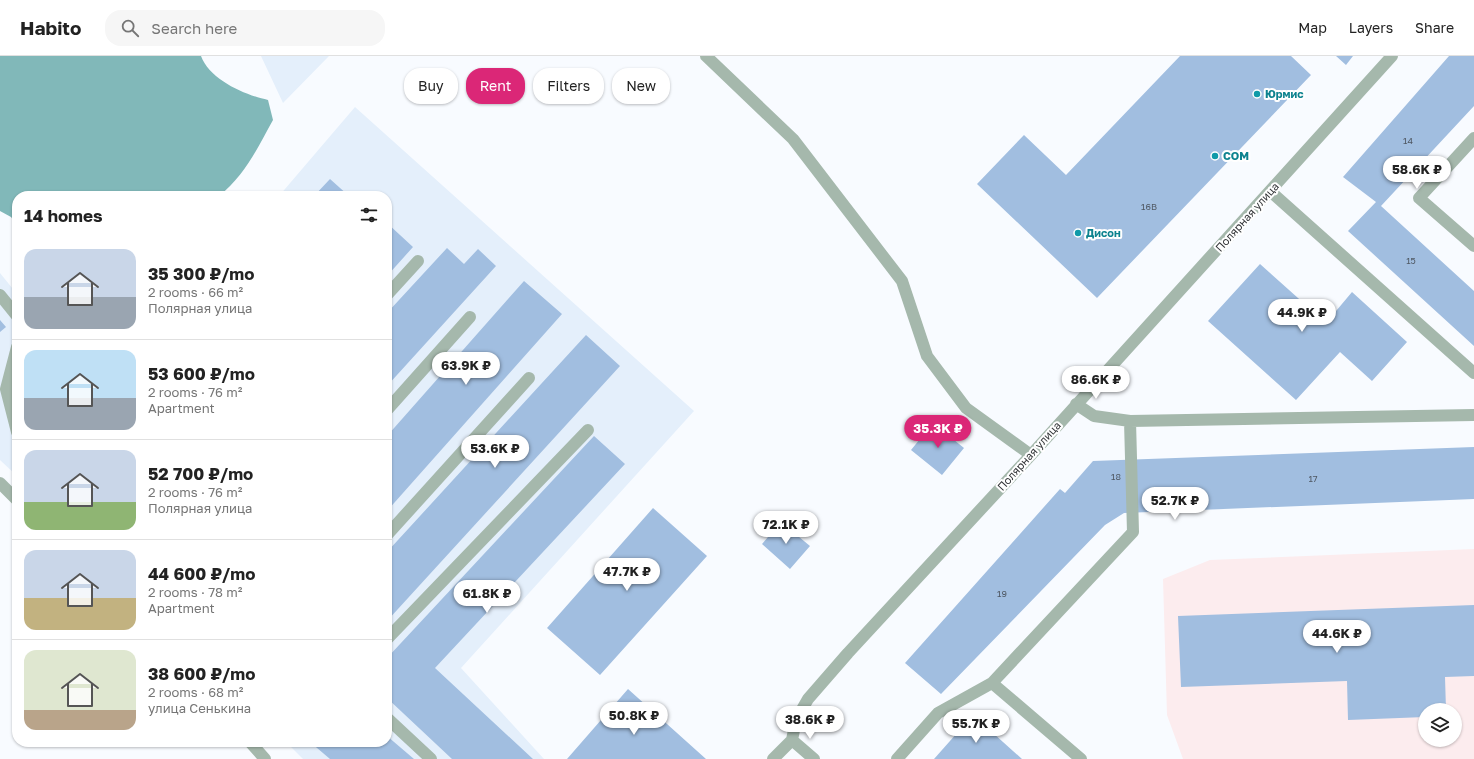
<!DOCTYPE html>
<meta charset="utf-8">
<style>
body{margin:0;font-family:"Golos Text",sans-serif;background:#f6f6f6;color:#222;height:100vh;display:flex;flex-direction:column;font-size:15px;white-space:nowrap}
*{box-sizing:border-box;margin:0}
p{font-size:13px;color:#767676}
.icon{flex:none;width:22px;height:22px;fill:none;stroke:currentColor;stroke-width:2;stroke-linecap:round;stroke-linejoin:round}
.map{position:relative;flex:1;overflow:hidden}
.drawer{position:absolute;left:12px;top:135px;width:380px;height:556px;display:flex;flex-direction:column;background:#fff;border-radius:16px;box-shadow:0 1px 3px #0004}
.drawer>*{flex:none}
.guide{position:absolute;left:404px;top:12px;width:380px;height:36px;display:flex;gap:8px}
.buttons{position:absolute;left:1418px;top:647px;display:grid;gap:8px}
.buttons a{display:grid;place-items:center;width:44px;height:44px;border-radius:50%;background:#fff;box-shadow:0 1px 3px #0004;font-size:20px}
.price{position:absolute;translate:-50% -34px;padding:0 9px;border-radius:14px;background:#fff;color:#222;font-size:13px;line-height:26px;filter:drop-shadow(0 1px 2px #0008)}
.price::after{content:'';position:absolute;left:50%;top:24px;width:12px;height:9px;margin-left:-6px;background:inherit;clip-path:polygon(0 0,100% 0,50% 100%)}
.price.selected{background:#db2777;color:#fff}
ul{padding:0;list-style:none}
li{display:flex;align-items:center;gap:12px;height:100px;padding:0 12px}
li+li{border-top:1px solid #e0e0e0}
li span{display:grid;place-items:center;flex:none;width:112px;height:80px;border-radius:12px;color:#555}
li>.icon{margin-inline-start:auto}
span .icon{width:48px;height:48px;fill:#fffc;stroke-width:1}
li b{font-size:17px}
h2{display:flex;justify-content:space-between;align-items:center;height:48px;padding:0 12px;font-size:17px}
.pill{padding:0 14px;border-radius:16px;background:#fff;box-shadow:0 1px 3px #0004;font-size:14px;line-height:36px}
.pill.selected{background:#db2777;color:#fff}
header{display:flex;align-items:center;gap:24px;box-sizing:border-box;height:56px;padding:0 20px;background:#fff;border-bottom:1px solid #e0e0e0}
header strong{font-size:19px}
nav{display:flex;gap:22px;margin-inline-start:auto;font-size:14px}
.search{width:280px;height:36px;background:#f6f6f6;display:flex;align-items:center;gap:10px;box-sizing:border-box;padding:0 14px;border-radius:16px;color:#767676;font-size:15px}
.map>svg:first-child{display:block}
</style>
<header>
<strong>Habito</strong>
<div class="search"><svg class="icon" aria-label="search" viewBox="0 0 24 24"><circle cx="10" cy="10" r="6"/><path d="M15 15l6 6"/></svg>Search here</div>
<nav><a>Map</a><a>Layers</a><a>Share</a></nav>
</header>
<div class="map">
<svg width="1474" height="703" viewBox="0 0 1474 703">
<rect width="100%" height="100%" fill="#f8fbff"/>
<path fill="#e4effb" d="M261,0h68l-46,47z
M355,51l339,304 -233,257 83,91h-241l-17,-17h101v-546h-108z
M0,217l17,21v182l-17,-16z"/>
<path fill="#fcecee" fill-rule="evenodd" d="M1474,493v210h-291l-16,-44 -4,-136 47,-19zM1425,654h30v30h-30z"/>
<path fill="#81b8b9" d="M0,0h201c9,24 44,39 67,44l5,20c-16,29 -28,55 -54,76h-202v29l-6,-8 -11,-6z"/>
<path fill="#a1bee0" d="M1180,0h111l20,19 -214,223 -120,-114 47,-49 42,40z
M1336,0h17l-7,9z
M1449,0h25v50l-93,100 93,85v55l-126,-115 28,-29 -33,-25z
M330,123l19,17h-35z
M387,167l26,24 -26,29z
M447,192l17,16 14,-15 18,17 -109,120v-73z
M1260,208l66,59 26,-31 55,50 -35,39 -32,-29 -44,48 -88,-79z
M524,225l38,33 -175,197v-75z
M0,264l6,7 -6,5z
M586,279l34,31 -233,255v-69z
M933,367l31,25 -22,27 -31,-25z
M594,380l31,28 -190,204 98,91h-81l-65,-61v-40z
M1474,391v52l-350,14 -19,12 -164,169 -36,-31 155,-174 5,4 28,-32z
M653,452l54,48 -107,119 -53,-47z
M781,466l29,24 -20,23 -28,-25z
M1474,549v71l-29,1 1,33h-21v7l-77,3 -1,-39 -166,6 -3,-71z
M628,633l78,70h-139z
M973,659l49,44h-88z
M387,680l27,23h-84l-20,-17h77z"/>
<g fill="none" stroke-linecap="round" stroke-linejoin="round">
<path stroke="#a5b8ac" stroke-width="12" d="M706,0l87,83 109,142 25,75 39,52 65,47
M1474,82l-55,60 55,48
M1270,135l204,182
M0,239l17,21
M387,239l31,-34
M17,291l-11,42 11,43
M1076,348l18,12 36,5
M387,354l83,-93
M0,427l17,17
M387,479l142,-157
M387,583l201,-209
M387,662l44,41
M792,684l4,-20 12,-21 40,-46 183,-198 361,-399
M792,684l22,19
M250,686l15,17
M773,703l19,-19
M897,703l41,-46 54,-30
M1081,703l-89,-76 141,-151 -3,-111 344,-6"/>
</g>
<g fill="#0f9aa8" stroke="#fff" stroke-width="1.5">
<circle cx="1257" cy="38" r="4"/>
<circle cx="1215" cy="100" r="4"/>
<circle cx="1078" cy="177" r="4"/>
</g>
<g text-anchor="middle" stroke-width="4" stroke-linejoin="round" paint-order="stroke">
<g font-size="9" fill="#505964">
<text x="1408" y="88">14</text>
<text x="1149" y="154">16В</text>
<text x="1411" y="208">15</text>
<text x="1116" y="424">18</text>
<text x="1313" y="426">17</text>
<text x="1002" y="541">19</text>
</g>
<g font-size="11" font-weight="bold" fill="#0d838f" stroke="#fff" text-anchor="start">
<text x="1265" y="42">Юрмис</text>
<text x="1223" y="104">СОМ</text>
<text x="1086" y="181">Дисон</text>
</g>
<g font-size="11" fill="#35373a" stroke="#fff">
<text transform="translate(1247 161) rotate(-48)" y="4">Полярная улица</text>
<text transform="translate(1029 400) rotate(-48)" y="4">Полярная улица</text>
</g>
</g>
</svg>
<div class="buttons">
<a><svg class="icon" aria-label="layers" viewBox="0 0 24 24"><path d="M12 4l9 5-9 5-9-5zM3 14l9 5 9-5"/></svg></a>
</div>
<b class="price" style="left:1417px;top:134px">58.6K ₽</b>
<b class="price" style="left:1302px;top:277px">44.9K ₽</b>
<b class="price" style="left:466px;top:330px">63.9K ₽</b>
<b class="price" style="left:1096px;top:344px">86.6K ₽</b>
<b class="price selected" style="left:938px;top:393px">35.3K ₽</b>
<b class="price" style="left:495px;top:413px">53.6K ₽</b>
<b class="price" style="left:1175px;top:465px">52.7K ₽</b>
<b class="price" style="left:786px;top:489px">72.1K ₽</b>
<b class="price" style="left:627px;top:536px">47.7K ₽</b>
<b class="price" style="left:487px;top:558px">61.8K ₽</b>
<b class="price" style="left:1337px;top:598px">44.6K ₽</b>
<b class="price" style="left:634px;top:680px">50.8K ₽</b>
<b class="price" style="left:810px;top:684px">38.6K ₽</b>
<b class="price" style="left:976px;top:688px">55.7K ₽</b>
<div class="guide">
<a class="pill">Buy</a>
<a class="pill selected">Rent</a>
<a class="pill">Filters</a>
<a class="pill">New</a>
</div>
<section class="drawer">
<h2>14 homes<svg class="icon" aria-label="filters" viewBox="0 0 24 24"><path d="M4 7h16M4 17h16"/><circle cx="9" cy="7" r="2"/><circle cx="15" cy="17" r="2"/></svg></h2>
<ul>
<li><span style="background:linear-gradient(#c9d6e8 60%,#9aa5b1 0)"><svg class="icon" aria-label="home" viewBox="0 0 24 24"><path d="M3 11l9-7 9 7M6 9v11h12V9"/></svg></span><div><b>35 300 ₽/mo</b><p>2 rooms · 66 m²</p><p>Полярная улица</p></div></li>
<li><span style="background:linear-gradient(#bfe0f5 60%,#9aa5b1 0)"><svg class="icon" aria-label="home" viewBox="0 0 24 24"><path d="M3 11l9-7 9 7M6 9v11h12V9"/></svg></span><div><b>53 600 ₽/mo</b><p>2 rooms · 76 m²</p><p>Apartment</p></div></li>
<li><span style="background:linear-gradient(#c9d6e8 65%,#8fb573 0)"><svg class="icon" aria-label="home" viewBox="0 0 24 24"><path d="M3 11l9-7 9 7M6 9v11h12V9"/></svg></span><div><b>52 700 ₽/mo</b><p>2 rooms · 76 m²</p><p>Полярная улица</p></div></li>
<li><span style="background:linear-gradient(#c9d6e8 60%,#c2b280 0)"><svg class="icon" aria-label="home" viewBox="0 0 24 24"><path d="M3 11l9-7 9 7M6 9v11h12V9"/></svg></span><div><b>44 600 ₽/mo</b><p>2 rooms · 78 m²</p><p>Apartment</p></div></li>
<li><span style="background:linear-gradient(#dfe7d0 75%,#b9a48a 0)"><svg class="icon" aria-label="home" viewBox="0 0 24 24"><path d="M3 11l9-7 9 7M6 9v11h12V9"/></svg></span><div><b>38 600 ₽/mo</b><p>2 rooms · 68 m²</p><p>улица Сенькина</p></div></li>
</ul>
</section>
</div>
